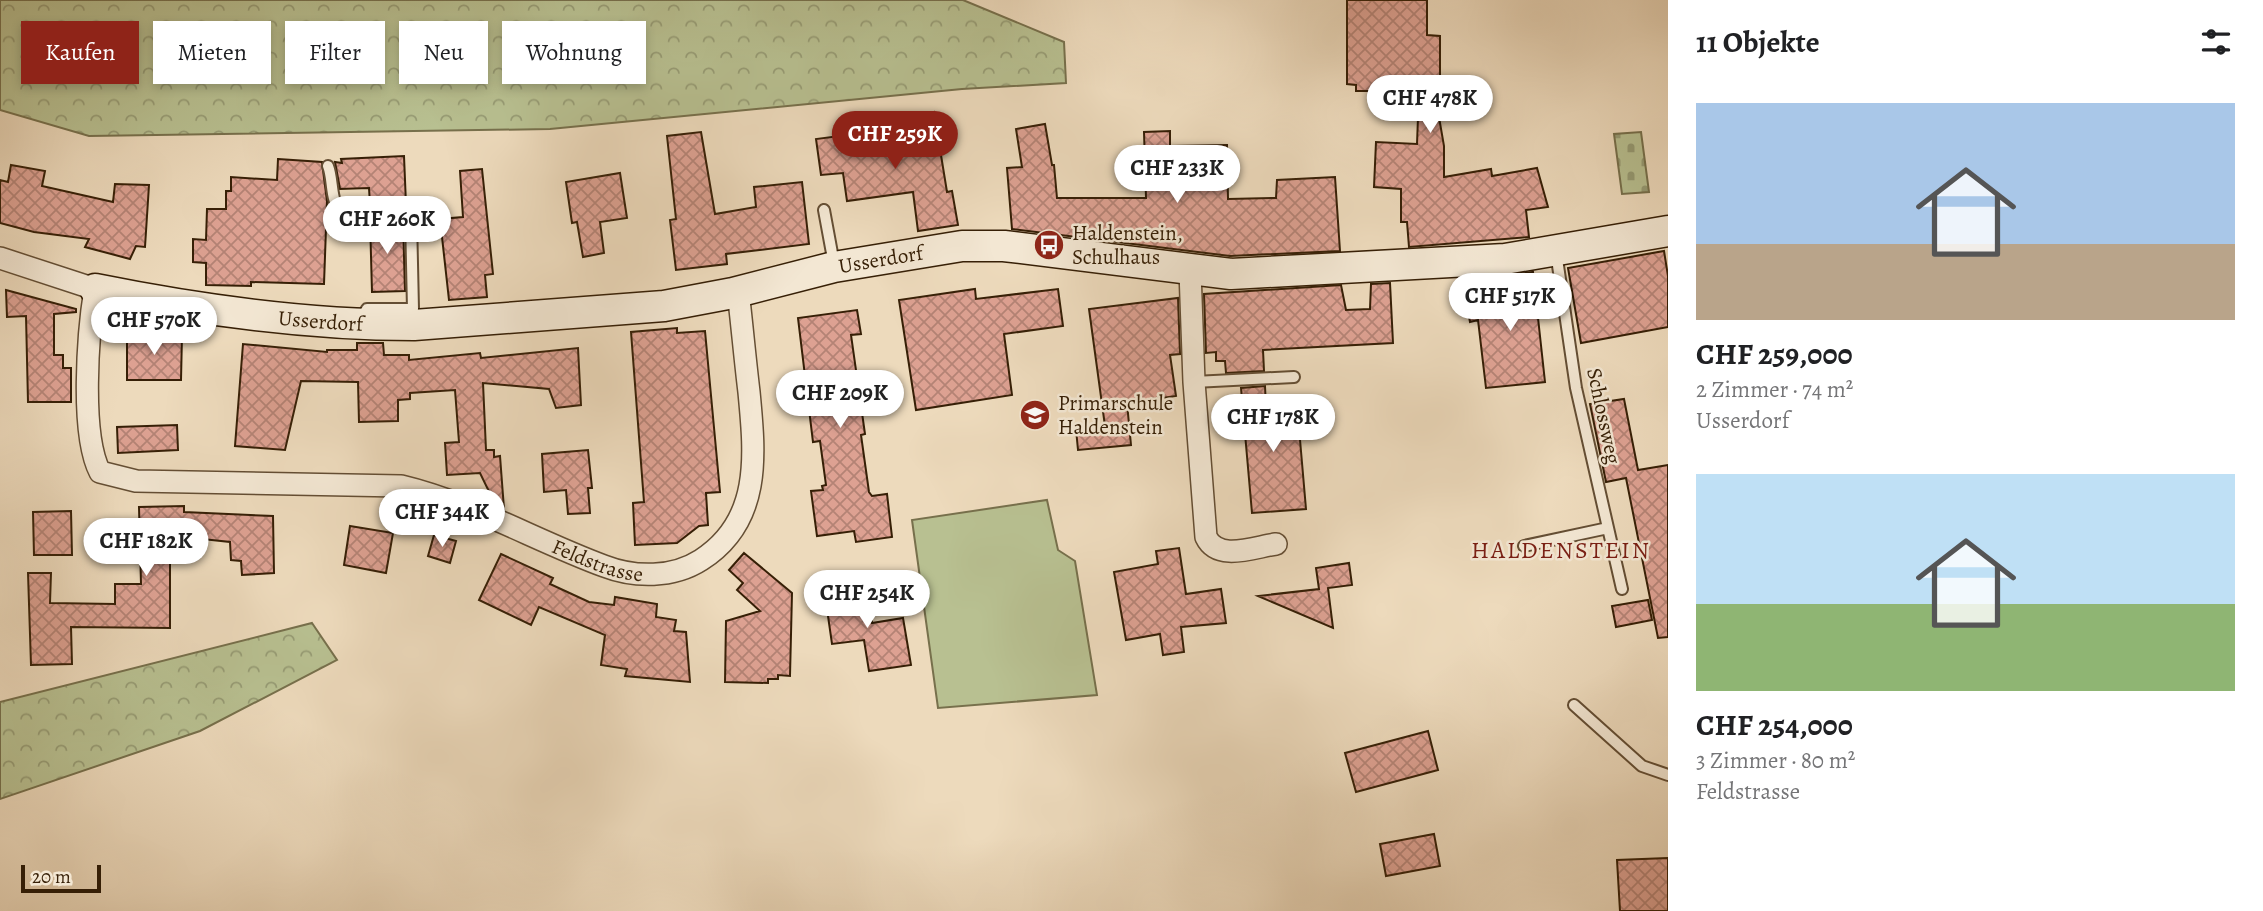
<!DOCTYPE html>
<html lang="de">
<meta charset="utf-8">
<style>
body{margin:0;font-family:Alegreya,serif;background:#f6f6f6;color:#202124;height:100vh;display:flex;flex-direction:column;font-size:26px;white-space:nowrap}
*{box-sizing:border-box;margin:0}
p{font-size:23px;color:#757577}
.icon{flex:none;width:38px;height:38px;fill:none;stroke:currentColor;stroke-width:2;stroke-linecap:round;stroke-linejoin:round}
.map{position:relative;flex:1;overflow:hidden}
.drawer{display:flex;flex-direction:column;background:#fff;width:595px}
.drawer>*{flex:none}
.hud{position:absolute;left:21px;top:21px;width:665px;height:63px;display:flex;gap:14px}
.scale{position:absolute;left:21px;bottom:18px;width:80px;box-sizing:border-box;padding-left:7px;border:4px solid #361f06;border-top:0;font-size:19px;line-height:24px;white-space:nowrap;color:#361f06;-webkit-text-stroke:5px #f3e7d3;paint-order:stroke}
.price{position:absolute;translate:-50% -60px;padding:0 16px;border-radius:24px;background:#fff;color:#222;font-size:23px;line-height:46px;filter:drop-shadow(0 2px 4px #0008)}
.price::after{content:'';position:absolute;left:50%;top:42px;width:21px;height:16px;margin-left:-10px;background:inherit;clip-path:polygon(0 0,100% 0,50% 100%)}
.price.active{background:#8f2418;color:#fff}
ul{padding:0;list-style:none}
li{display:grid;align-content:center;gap:14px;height:371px;padding:0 28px}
li span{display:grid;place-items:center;height:217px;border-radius:0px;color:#555}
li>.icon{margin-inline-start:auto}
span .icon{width:126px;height:126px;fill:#fffc;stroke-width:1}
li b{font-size:30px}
h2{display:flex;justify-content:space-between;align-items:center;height:84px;padding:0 28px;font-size:30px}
.chip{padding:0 24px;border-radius:0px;background:#fff;box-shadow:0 4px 10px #0003;font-size:24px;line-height:63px}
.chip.active{background:#8f2418;color:#fff}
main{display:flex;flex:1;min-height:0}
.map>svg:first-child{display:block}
</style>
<main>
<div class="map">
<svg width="1668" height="911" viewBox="0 0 1668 911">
<defs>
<pattern id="forest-crowns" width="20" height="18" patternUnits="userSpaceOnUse" patternTransform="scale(1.75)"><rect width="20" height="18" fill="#b8c091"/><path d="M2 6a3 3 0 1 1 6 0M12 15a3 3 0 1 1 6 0" fill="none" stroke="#969b74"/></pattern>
<pattern id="cemetery-stones" width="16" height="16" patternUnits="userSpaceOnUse" patternTransform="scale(1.75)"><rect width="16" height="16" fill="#b8c091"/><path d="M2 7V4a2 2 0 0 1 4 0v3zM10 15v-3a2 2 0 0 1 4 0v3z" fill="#969b74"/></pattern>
<pattern id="building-cross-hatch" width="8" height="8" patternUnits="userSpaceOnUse" patternTransform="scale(1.75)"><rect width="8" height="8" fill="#dda192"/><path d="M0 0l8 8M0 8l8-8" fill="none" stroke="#b48375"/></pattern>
</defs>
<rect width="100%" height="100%" fill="#eddabc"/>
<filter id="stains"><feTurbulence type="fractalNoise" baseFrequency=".00286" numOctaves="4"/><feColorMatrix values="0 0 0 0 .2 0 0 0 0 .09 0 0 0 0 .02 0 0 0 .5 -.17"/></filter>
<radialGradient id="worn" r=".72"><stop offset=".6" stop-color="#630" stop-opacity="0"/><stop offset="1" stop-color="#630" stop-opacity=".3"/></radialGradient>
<path fill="url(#forest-crowns)" stroke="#77704c" stroke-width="2" d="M0,0h963l101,42 2,41 -104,6 -412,40 -461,7 -89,-26z
M312,623l25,37 -137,71 -200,68v-97z"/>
<path fill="url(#cemetery-stones)" stroke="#77704c" stroke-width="2" d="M1641,132l8,60 -27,2 -8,-60z"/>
<path fill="#b8c091" stroke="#77704c" stroke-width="2" d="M1047,500l11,50 17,11 22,134 -159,13 -26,-188z"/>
<path fill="url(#building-cross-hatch)" stroke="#361f06" stroke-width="2" d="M1347,0h80v35l13,1v64h-4l8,46v31l47,-8 1,7 45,-8 11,39 -22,3 3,27 -120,10 -2,-25h-6v-33l-27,-2 2,-45 41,2 2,-53h-63v-6l-9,-1z
M934,112l13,80 5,-1 6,34 -40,6 -5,-39 -66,9 -4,-28 -22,2 -5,-36 46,-6 2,19 44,-5 -4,-30z
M1045,124l7,41h2l3,33h89l-2,-66 26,-1v15l57,-1 1,54 48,-1 1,-18 58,-3 5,74 -110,5 -218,-27 -5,-61 15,-1 -6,-38z
M701,132l14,82 41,-7 -2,-20 48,-5 7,62 -83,10 1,10 -51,6 -6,-50 6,-1 -9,-83z
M404,156l2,48h-36l-1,-16 -29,1 -5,-27 7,1 -1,-4z
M278,159l44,3 5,39 -3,83 -73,-2v4l-45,-1v-22l-13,-1v-23l13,1 1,-31h19v-18h5v-14l46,3z
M11,165l34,6 -3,15 71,16 2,-18 34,1 -4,62 -9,-1 -6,13 -45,-12 4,-8 -55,-7 -34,-9v-43l8,2z
M482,169l11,105 -8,1 2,22 -38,3 -9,-81 23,-2 -3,-46z
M620,173l7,45 -27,4 4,31 -21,4 -6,-35 -5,1 -6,-41z
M399,219l4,3 2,69 -33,1 -2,-72z
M1664,251l4,25v51l-87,16 -13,-75z
M1533,272l12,110 -59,6 -8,-68 -8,2 -4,-21 34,-6 -3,-18z
M1390,283l3,60 -130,7 1,21 -38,2 -1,-12h-9v-9l-10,1 -2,-59 137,-9 5,25 24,-1 1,-25z
M975,289l1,10 82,-10 5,37 -59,8 8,61 -96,15 -17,-110z
M6,290l70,19v3l-22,2v41h9v13h8v34h-43l-2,-86 -19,1z
M1178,298l2,56 -10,1 6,41 -49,7 4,42 -53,5 -2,-21 29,-3 -16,-117z
M857,310l4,24 -10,1 14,99 -4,1 8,57 3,4 15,-2 5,43 -36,5 -2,-11 -37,5 -6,-45 12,-1 -1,-4 4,-1 -6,-44 -7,1 -15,-124z
M677,328v5l28,-2 15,161 -14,1 2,32 -9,1 -22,17 -42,2 -2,-42 11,-1 -13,-170z
M127,335h55l-1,45h-54z
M357,343h26l1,12h25v5l71,-7 1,5 97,-10 3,57 -25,3 -7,-19 -66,-6 3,67h8v7l6,-1 4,53 -8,-3 -16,-33 -33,2 -2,-32 14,-1 -4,-52 -45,3v6l-12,1v21l-39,1 -1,-40 -57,-1 -16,69 -50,-4 8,-102 84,8v-2h30z
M1265,386l1,22 31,-3 9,104 -54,4 -11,-125z
M1624,399l14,71 30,-5v172l-10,1 -32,-160 -20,4 -16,-78z
M177,425l1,25 -60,3 -1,-26z
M588,450l4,38h-4l2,25 -22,1 -2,-24 -22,2 -2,-38z
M184,506v6l89,4 1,57 -32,2 -1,-14 -10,-1 -1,-18 -46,-5 -1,24h-13v67l-99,-1 1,37 -41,1 -3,-92h23l-1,30 65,1v-20h26l-2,-77z
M71,511l1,44h-38l-1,-43z
M350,526l43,7 -7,40 -42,-8z
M434,535l22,6 -6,22 -22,-7z
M1179,548l7,46 35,-5 5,34 -45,4 3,25 -21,3 -3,-21 -34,6 -12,-68 44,-8 -2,-13z
M744,553l48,40 -2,83 -12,-1v4h-10v4l-43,-1 1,-61 34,-10 -23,-21 6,-7 -14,-13z
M501,554l52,24 -3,6 39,18 25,3 1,-8 42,7 -1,13 20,3 -2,11 12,1 4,50 -65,-6 2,-7 -26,-4 4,-30 -66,-28 -8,18 -52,-25z
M1349,563l3,22 -24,3 5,40 -75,-32 61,-7 -3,-21z
M867,590l5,33 31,-5 8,47 -42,6 -5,-31 -32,4 -7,-49z
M1648,600l4,20 -36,7 -4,-21z
M1428,731l10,39 -82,22 -11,-39z
M1434,834l6,32 -54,10 -6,-32z
M1668,858v53h-48l-3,-51z"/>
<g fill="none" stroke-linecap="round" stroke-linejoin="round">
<g stroke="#644e34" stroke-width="14">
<path id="lane" d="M328,166c6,15 1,36 15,47l59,-2 9,7 2,91h-46l-7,12
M824,210l10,54
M1556,252l20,136 46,201
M1194,382l100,-5
M1524,546l84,-18
M1574,705l68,61 26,9"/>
</g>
<g stroke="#644e34" stroke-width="24">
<g id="street">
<path id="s1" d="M0,258l95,31c-7,43 -15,145 5,183l36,9 265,5c71,17 135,55 203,80 31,12 69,12 97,-6 61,-39 54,-105 48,-168 -4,-33 -7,-67 -11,-101"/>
<path d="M1190,271l4,111 12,155c12,25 48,10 70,7"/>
</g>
</g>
<g stroke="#361f06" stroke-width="33">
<g id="secondary">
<path id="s2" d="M95,289c104,21 213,36 319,36l250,-19 69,-13 101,-26 128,-21h42l227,28 274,-15 163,-28"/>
</g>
</g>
<use href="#lane" stroke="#f3e7d3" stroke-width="10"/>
<use href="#street" stroke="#f3e7d3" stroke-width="21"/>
<use href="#secondary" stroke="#f3e7d3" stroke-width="30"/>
</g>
<defs>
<g id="bus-disc" transform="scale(1.575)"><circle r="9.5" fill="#8f2418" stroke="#f3e7d3"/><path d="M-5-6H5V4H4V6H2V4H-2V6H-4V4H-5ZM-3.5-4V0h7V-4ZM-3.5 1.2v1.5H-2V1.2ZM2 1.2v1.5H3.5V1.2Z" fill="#fff"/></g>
<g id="school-disc" transform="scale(1.575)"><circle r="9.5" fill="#8f2418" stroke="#f3e7d3"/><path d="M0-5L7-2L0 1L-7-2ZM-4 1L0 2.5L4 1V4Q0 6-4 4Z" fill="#fff"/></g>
</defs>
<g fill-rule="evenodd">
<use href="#bus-disc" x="1049" y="245"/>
<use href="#school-disc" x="1035" y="415"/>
</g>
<g text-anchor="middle" stroke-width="5" stroke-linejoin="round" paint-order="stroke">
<g font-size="21" fill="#361f06" stroke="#f3e7d3" text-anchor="start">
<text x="1072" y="240">Haldenstein,<tspan x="1072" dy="24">Schulhaus</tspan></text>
<text x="1058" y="410">Primarschule<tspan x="1058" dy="24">Haldenstein</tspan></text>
</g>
<g font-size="21" fill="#361f06" stroke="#f3e7d3">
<text dy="7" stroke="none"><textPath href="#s2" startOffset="794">Usserdorf</textPath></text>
<text dy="7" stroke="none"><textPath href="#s2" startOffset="228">Usserdorf</textPath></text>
<text transform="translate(1604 416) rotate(78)" y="7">Schlossweg</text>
<text dy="7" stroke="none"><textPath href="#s1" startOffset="798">Feldstrasse</textPath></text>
</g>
<g font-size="24" letter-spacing="2" fill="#7a1f14" stroke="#f3e7d3">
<text x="1561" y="558">HALDENSTEIN</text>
</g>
</g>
<rect width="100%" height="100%" filter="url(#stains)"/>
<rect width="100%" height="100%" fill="url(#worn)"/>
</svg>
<div class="scale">20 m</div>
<b class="price" style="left:1430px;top:135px">CHF 478K</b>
<b class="price active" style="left:895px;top:171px">CHF 259K</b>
<b class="price" style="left:1177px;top:205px">CHF 233K</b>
<b class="price" style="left:387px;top:256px">CHF 260K</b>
<b class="price" style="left:1510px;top:333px">CHF 517K</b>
<b class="price" style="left:154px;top:357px">CHF 570K</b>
<b class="price" style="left:840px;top:430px">CHF 209K</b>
<b class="price" style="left:1273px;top:454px">CHF 178K</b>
<b class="price" style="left:442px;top:549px">CHF 344K</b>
<b class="price" style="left:146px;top:578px">CHF 182K</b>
<b class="price" style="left:867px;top:630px">CHF 254K</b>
<div class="hud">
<a class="chip active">Kaufen</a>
<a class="chip">Mieten</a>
<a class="chip">Filter</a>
<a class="chip">Neu</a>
<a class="chip">Wohnung</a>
</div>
</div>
<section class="drawer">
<h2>11 Objekte<svg class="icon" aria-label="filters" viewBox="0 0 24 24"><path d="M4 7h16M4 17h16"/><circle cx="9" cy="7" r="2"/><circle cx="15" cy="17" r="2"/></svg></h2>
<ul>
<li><span style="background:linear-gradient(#a9c7e8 65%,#b9a48a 0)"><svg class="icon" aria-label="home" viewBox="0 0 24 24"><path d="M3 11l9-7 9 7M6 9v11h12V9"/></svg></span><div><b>CHF 259,000</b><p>2 Zimmer · 74 m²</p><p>Usserdorf</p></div></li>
<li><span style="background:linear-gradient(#bfe0f5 60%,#8fb573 0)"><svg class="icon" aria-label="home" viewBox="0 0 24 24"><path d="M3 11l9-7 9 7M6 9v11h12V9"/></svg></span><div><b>CHF 254,000</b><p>3 Zimmer · 80 m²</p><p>Feldstrasse</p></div></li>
</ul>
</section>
</main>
